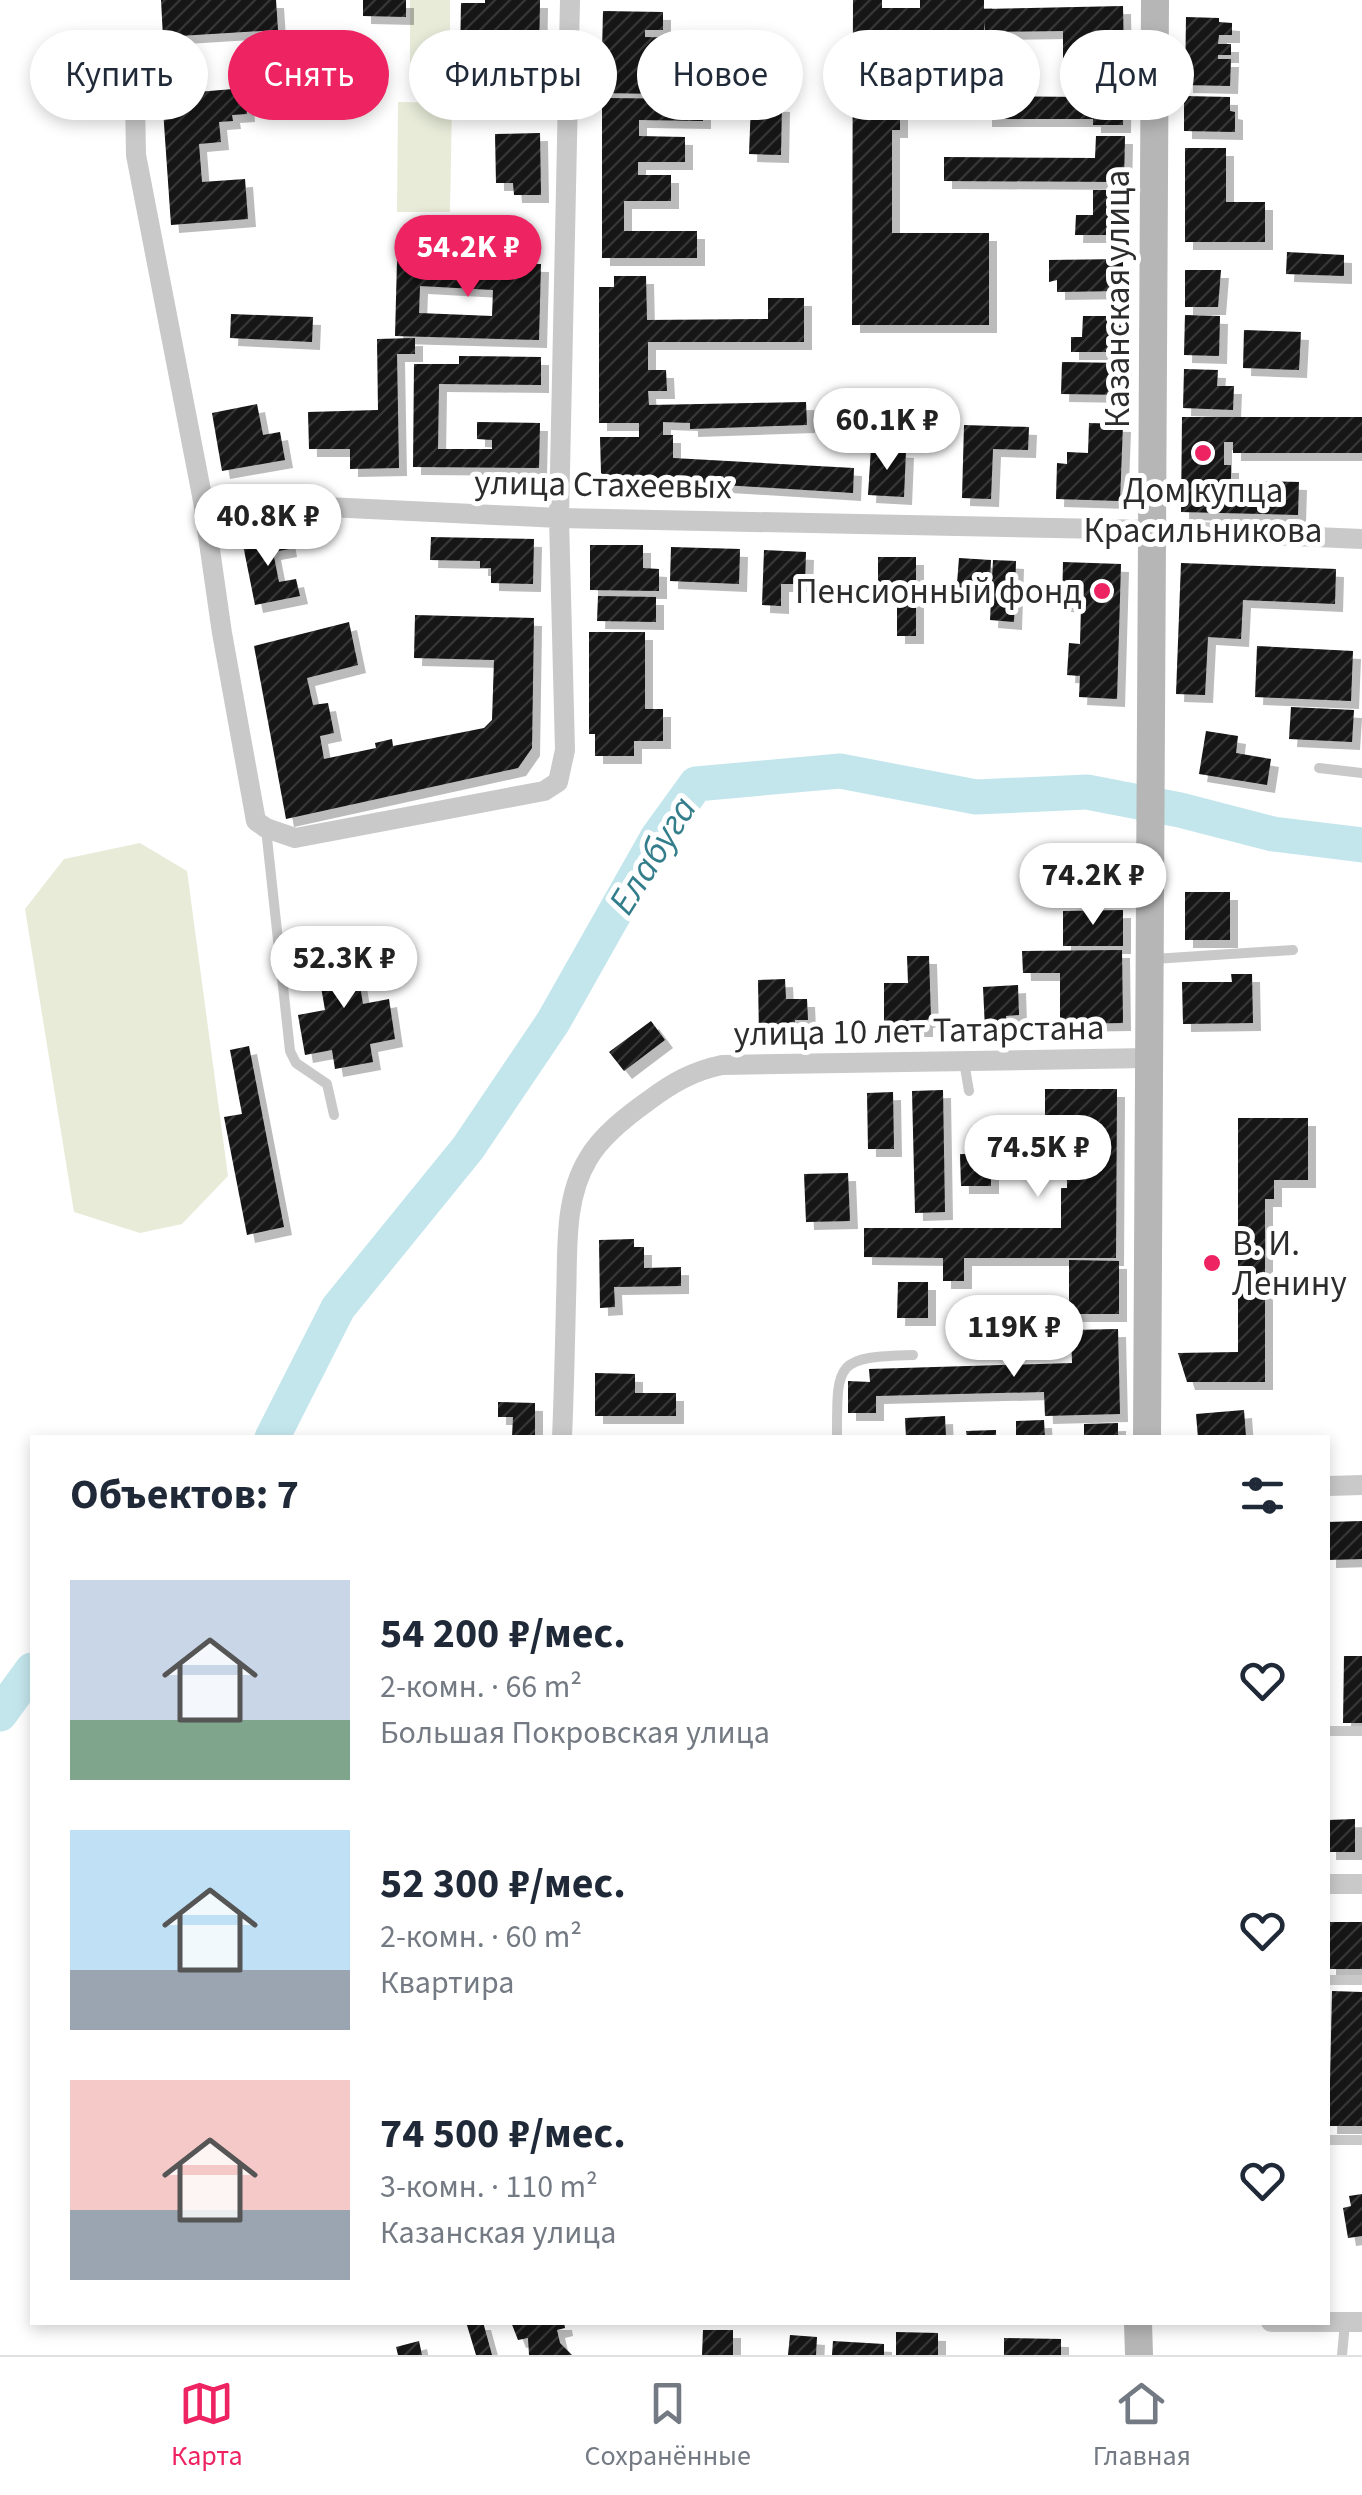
<!DOCTYPE html>
<html lang="ru">
<meta charset="utf-8">
<style>
body{margin:0;font-family:"Source Sans 3",sans-serif;background:#f2f2f3;color:#1f2937;height:100vh;display:flex;flex-direction:column;font-size:38px;white-space:nowrap}
*{box-sizing:border-box;margin:0}
p{font-size:32px;color:#747a83}
.icon{flex:none;width:55px;height:55px;fill:none;stroke:currentColor;stroke-width:2;stroke-linecap:round;stroke-linejoin:round}
.map{position:relative;flex:1;overflow:hidden}
.details{position:absolute;left:30px;top:1435px;width:1300px;height:890px;display:flex;flex-direction:column;background:#fff;border-radius:0px;box-shadow:0 5px 15px #0003}
.details>*{flex:none}
.guide{position:absolute;left:30px;top:30px;width:1302px;height:90px;display:flex;gap:20px}
.price{position:absolute;translate:-50% -85px;padding:0 22px;border-radius:35px;background:#fff;color:#222;font-size:32px;line-height:65px;filter:drop-shadow(0 2px 5px #0008)}
.price::after{content:'';position:absolute;left:50%;top:60px;width:30px;height:22px;margin-left:-15px;background:inherit;clip-path:polygon(0 0,100% 0,50% 100%)}
.price.current{background:#ee2362;color:#fff}
ul{padding:0;list-style:none}
li{display:flex;align-items:center;gap:30px;height:250px;padding:0 40px}
li span{display:grid;place-items:center;flex:none;width:280px;height:200px;border-radius:0px;color:#555}
li>.icon{margin-inline-start:auto}
span .icon{width:120px;height:120px;fill:#fffc;stroke-width:1}
li b{font-size:42px}
h2{display:flex;justify-content:space-between;align-items:center;height:120px;padding:0 40px;font-size:42px}
.chip{padding:0 35px;border-radius:45px;background:#fff;box-shadow:0 5px 15px #0003;font-size:35px;line-height:90px}
.chip.current{background:#ee2362;color:#fff}
.tabs{display:flex;justify-content:space-around;align-items:center;height:140px;border-top:2px solid #e0e1e3;background:#fff;font-size:28px;color:#747a83}
.tabs a{display:grid;justify-items:center;gap:5px}
.tabs .current{color:#ee2362}
.map>svg:first-child{display:block}
</style>
<div class="map">
<svg width="1362" height="2355" viewBox="0 0 1362 2355">
<defs>
<pattern id="building-hatch" width="6" height="6" patternUnits="userSpaceOnUse" patternTransform="scale(2.5)"><rect width="6" height="6" fill="#131313"/><path d="M-1 1l2-2M0 6l6-6M5 7l2-2" fill="none" stroke="#363636"/></pattern>
<filter id="shadow"><feDropShadow dx="8" dy="8" stdDeviation="0" flood-color="#0004"/></filter>
</defs>
<rect width="100%" height="100%" fill="#fff"/>
<path fill="#e7ebd8" d="M410,0h40v64l-40,-1z
M398,102l54,1 -2,109h-53z
M140,843l47,28 41,305 -46,48 -42,9 -66,-21 -49,-303 39,-50z"/>
<g fill="none" stroke-linecap="round" stroke-linejoin="round">
<path stroke="#c3e6ec" stroke-width="35" d="M272,1438l66,-130 130,-160 85,-126 104,-184 39,-54 144,-13 136,26 111,-5 93,18 93,24 89,11
M0,1714l32,-44"/>
</g>
<path fill="url(#building-hatch)" fill-rule="evenodd" filter="url(#shadow)" d="M161,0h115l2,30 -115,7z
M363,0h43v17l-43,-1z
M485,0h55l-1,60 -79,-2 1,-55h24z
M853,0h29v8h38v-8h64v9l139,-3 1,51 -61,1v-27l-78,1 -1,-11v41l-46,-1v33h-38v36h-8v103h97v92h-137z
M603,11l60,1v18h-18v7l80,2v30l-80,-2v8h15l-1,19 -58,-1z
M1186,17l33,1v4l13,1v12h-13l-1,9h13v11h-13v4h13l-1,27 -45,-1z
M1084,67h40l-1,58h-30v-6h-109v-23l99,1z
M245,88l2,26 -15,1 1,6 -14,1 2,20 -22,2 3,38 43,-3 3,40 -77,6 -9,-130z
M1184,96l46,1v14l5,1v20l-51,-1z
M602,98l101,1v22l-64,-1v16l46,1v25h-47v13h33v26h-47v30h73v27h-95z
M751,103l31,1 -1,51 -32,-1z
M540,133l1,62h-27l-1,-12h-17l-1,-49z
M1096,136h29l-1,46 -180,-1v-24l151,1z
M1185,148h41v54h39v40h-80z
M1093,190h29l1,45h-48l1,-20h17z
M1287,252l57,3v21l-58,-2z
M1123,259v32l-66,1v-12l-8,2v-22z
M397,261l144,3 -2,76 -144,-4zM420,286l73,4 -1,26 -73,-3z
M1185,270h36l-3,37h-33z
M614,276h32l1,44 121,-1v-21h36v44h-156v28h18l1,21h-19l1,14 157,-3 1,23 -117,4v-6l-27,-1v13h10v23l181,10 -1,25 -179,-11v5l-62,-3 -11,-11 -1,-36h39v-14h-40v-136h15z
M231,314l82,3 -1,25 -82,-4z
M1185,315l35,1 -1,40 -35,-1z
M1083,316h40l1,36h-53v-15h11z
M1244,330l57,2 -2,38 -56,-2z
M415,338v16h-18l2,114 -49,1v-20h-41l-1,-37 70,-2 -1,-71z
M459,356l82,1v28l-102,-1 -1,65h54v-9l-15,-1v-17l63,1 -1,45 -126,-1 1,-103h45z
M1062,362l62,1v32l-63,-1z
M1184,369l34,1 -1,16h17l-1,24 -50,-2z
M257,404l6,31 17,-3 5,28 -63,11 -10,-58z
M1182,417h180v36h-129v-11h-9v23h7v15l68,2 -1,33 -117,-3z
M1089,423l34,1 -3,77 -64,-2 1,-36 10,1v-12l21,1z
M964,425l65,2 -1,23 -35,-1 -2,50 -29,-1z
M871,448l35,2 -2,47 -36,-2z
M286,531l3,18 -16,3 6,30 17,-3 4,17 -45,9 -13,-65z
M431,537l103,2 -1,45 -42,-1v-15h-11v-7l-50,-1z
M590,545h53v23l16,1v22l-69,-1z
M671,547l69,2 -1,35 -69,-3z
M764,550l42,2 -1,32h-24v22l-19,-1z
M878,557h38v79h-19v-43l-19,-1z
M959,558l32,2 -2,38 -33,-2z
M993,560l23,1 -2,61 -24,-2z
M1063,562l58,2 -4,135 -38,-2 1,-21 -13,-1 2,-32 11,1 1,-39 -19,-1z
M1181,563l155,6 -1,35 -92,-4 -2,39 -33,-2 -3,58 -29,-1z
M598,596l58,1v25l-59,-1z
M415,615l119,3 -2,130 -14,20 -232,51 -32,-173 95,-24 9,43 -51,13 6,27 15,-2 6,30 -14,3 4,23 52,-11 -1,-5 17,-4 1,7 91,-18 8,-8 2,-60 -80,-2z
M589,632h56v77h18v32h-29v15h-39v-22h-6z
M1257,646l96,5 -2,50 -96,-4z
M1291,707l63,3 -2,32 -63,-3z
M1206,731l32,5 -2,17 35,6 -4,26 -68,-11z
M1185,892h45v48h-45z
M1123,910v36h-60v-35z
M352,939l11,65 26,-5 6,40 -25,5 3,18 -38,7 -3,-19 -27,5 -7,-40 27,-5 -11,-64z
M1122,950l1,73 -63,1v-51h-37l-1,-22z
M907,956h22l2,63 -6,1v9h-41v-46h24z
M1231,974h21l1,49 -70,1 -1,-42h50z
M785,979l1,20h21l1,21h-13v15l-36,1 -1,-56z
M1018,985l1,30 -13,1 1,12 -22,1 -2,-42z
M651,1021l14,19 -41,31 -15,-19z
M249,1046l35,181 -37,8 -23,-118 18,-3 -12,-64z
M1045,1089h72l-1,169h-152v23h-21v-23l-79,-1v-29h197v-40h6v-65h-22z
M943,1090l2,122 -30,1 -3,-122z
M893,1092l1,57h-26l-1,-56z
M1238,1118h70v62h-34v19h-9v183h-78l-9,-29 60,-1z
M960,1154h31v32h-30z
M848,1173l2,48 -44,1 -2,-48z
M634,1239v8h10v21l37,-1v19l-67,1 1,20 -15,1 -1,-68z
M1069,1260l50,1v53h-50z
M898,1282h30v36h-31z
M1118,1329l2,85 -75,2 -1,-24 -168,4v17h-28v-32l22,1 -1,-13 203,-6 -1,-33z
M595,1373l40,1v19h41v23h-81z
M498,1402l37,1v34h-23l1,-20h-15z
M1244,1410l2,27 -48,1 -2,-24z
M945,1416l1,22h-40l-1,-20z
M1044,1420l1,18h-29v-17z
M1118,1423v15h-34v-14z
M996,1430v8h-29l-1,-7z
M1362,1521v38l-34,1v-38z
M1344,1656h18v67h-19z
M1355,1819v33h-27v-32z
M1328,1922h34v47h-34z
M1332,1991l30,1v134h-33z
M1362,2194v42l-14,2 -5,-30 8,-2 -2,-10z
M466,2322h17l9,33h-16z
M511,2322h53l1,6 -8,2 3,13 12,12h-43l-1,-17 -10,2z
M703,2330h30v25h-31z
M896,2332l42,1v22h-42z
M790,2335l27,2 -1,18h-28z
M1004,2338l57,1v16h-57z
M419,2341l3,14h-24l-2,-8z
M833,2341l51,3v11h-52z"/>
<g fill="none" stroke-linecap="round" stroke-linejoin="round">
<path stroke="#c9c9c9" stroke-width="10" d="M1319,768l43,5
M266,829l24,222 6,12 31,21 7,31
M1082,898l64,-2
M1154,959l139,-9
M964,1062l5,29
M837,1438c0,-76 -2,-81 76,-83
M1328,1731h34
M1328,1980h34
M1328,2140h34
M1342,2355l3,-32"/>
<path stroke="#c9c9c9" stroke-width="20" d="M135,99l1,56 67,346 19,132 34,188 10,7 29,10 249,-47 14,-9 7,-32 -6,-232 11,-518
M203,501l356,17 595,12 208,9
M562,1438c2,-46 3,-92 4,-138 2,-46 -3,-100 22,-141 13,-23 39,-43 60,-58 24,-18 45,-30 74,-36l426,-7
M1328,1486l34,-1
M1328,1884h34
M1271,2322h91"/>
<path stroke="#b6b6b6" stroke-width="28" d="M1147,1438c1,-480 7,-959 8,-1438
M1138,2322l1,33"/>
</g>
<g fill="#ee2362" stroke="#fff" stroke-width="4">
<circle cx="1203" cy="453" r="10"/>
<circle cx="1102" cy="591" r="10"/>
<circle cx="1212" cy="1263" r="10"/>
</g>
<g text-anchor="middle" stroke-width="10" stroke-linejoin="round" paint-order="stroke">
<g font-size="35" fill="#2c2c2c" stroke="#fff">
<text transform="translate(1117 299) rotate(-90)" y="12">Казанская улица</text>
<text transform="translate(603 484) rotate(1)" y="12">улица Стахеевых</text>
<text transform="translate(919 1030) rotate(-1)" y="12">улица 10 лет Татарстана</text>
</g>
<g font-size="35" fill="#2c2c2c" stroke="#fff">
<text x="1203" y="502">Дом купца<tspan x="1203" dy="40">Красильникова</tspan></text>
<text x="1082" y="603" text-anchor="end">Пенсионный фонд</text>
<text x="1232" y="1255" text-anchor="start">В. И.<tspan x="1232" dy="40">Ленину</tspan></text>
</g>
<g font-size="38" font-style="italic" fill="#347e8c" stroke="#fff">
<text transform="translate(652 855) rotate(-58)" y="13">Елабуга</text>
</g>
</g>
</svg>
<b class="price current" style="left:468px;top:300px">54.2K ₽</b>
<b class="price" style="left:887px;top:473px">60.1K ₽</b>
<b class="price" style="left:268px;top:569px">40.8K ₽</b>
<b class="price" style="left:1093px;top:928px">74.2K ₽</b>
<b class="price" style="left:344px;top:1011px">52.3K ₽</b>
<b class="price" style="left:1038px;top:1200px">74.5K ₽</b>
<b class="price" style="left:1014px;top:1380px">119K ₽</b>
<div class="guide">
<a class="chip">Купить</a>
<a class="chip current">Снять</a>
<a class="chip">Фильтры</a>
<a class="chip">Новое</a>
<a class="chip">Квартира</a>
<a class="chip">Дом</a>
</div>
<section class="details">
<h2>Объектов: 7<svg class="icon" aria-label="filters" viewBox="0 0 24 24"><path d="M4 7h16M4 17h16"/><circle cx="9" cy="7" r="2"/><circle cx="15" cy="17" r="2"/></svg></h2>
<ul>
<li><span style="background:linear-gradient(#c9d6e8 70%,#7fa58c 0)"><svg class="icon" aria-label="home" viewBox="0 0 24 24"><path d="M3 11l9-7 9 7M6 9v11h12V9"/></svg></span><div><b>54 200 ₽/мес.</b><p>2-комн. · 66 m²</p><p>Большая Покровская улица</p></div><svg class="icon" aria-label="heart" viewBox="0 0 24 24"><path d="M12 20l-8-8c-3-5 5-10 8-4 3-6 11-1 8 4z"/></svg></li>
<li><span style="background:linear-gradient(#bfe0f5 70%,#9aa5b1 0)"><svg class="icon" aria-label="home" viewBox="0 0 24 24"><path d="M3 11l9-7 9 7M6 9v11h12V9"/></svg></span><div><b>52 300 ₽/мес.</b><p>2-комн. · 60 m²</p><p>Квартира</p></div><svg class="icon" aria-label="heart" viewBox="0 0 24 24"><path d="M12 20l-8-8c-3-5 5-10 8-4 3-6 11-1 8 4z"/></svg></li>
<li><span style="background:linear-gradient(#f6c9c9 65%,#9aa5b1 0)"><svg class="icon" aria-label="home" viewBox="0 0 24 24"><path d="M3 11l9-7 9 7M6 9v11h12V9"/></svg></span><div><b>74 500 ₽/мес.</b><p>3-комн. · 110 m²</p><p>Казанская улица</p></div><svg class="icon" aria-label="heart" viewBox="0 0 24 24"><path d="M12 20l-8-8c-3-5 5-10 8-4 3-6 11-1 8 4z"/></svg></li>
</ul>
</section>
</div>
<nav class="tabs">
<a class="current"><svg class="icon" aria-label="map" viewBox="0 0 24 24"><path d="M3 6l6-2 6 2 6-2v14l-6 2-6-2-6 2zM9 4v14M15 6v14"/></svg>Карта</a>
<a><svg class="icon" aria-label="saved" viewBox="0 0 24 24"><path d="M7 4h10v16l-5-4-5 4z"/></svg>Сохранённые</a>
<a><svg class="icon" aria-label="home" viewBox="0 0 24 24"><path d="M3 11l9-7 9 7M6 9v11h12V9"/></svg>Главная</a>
</nav>
